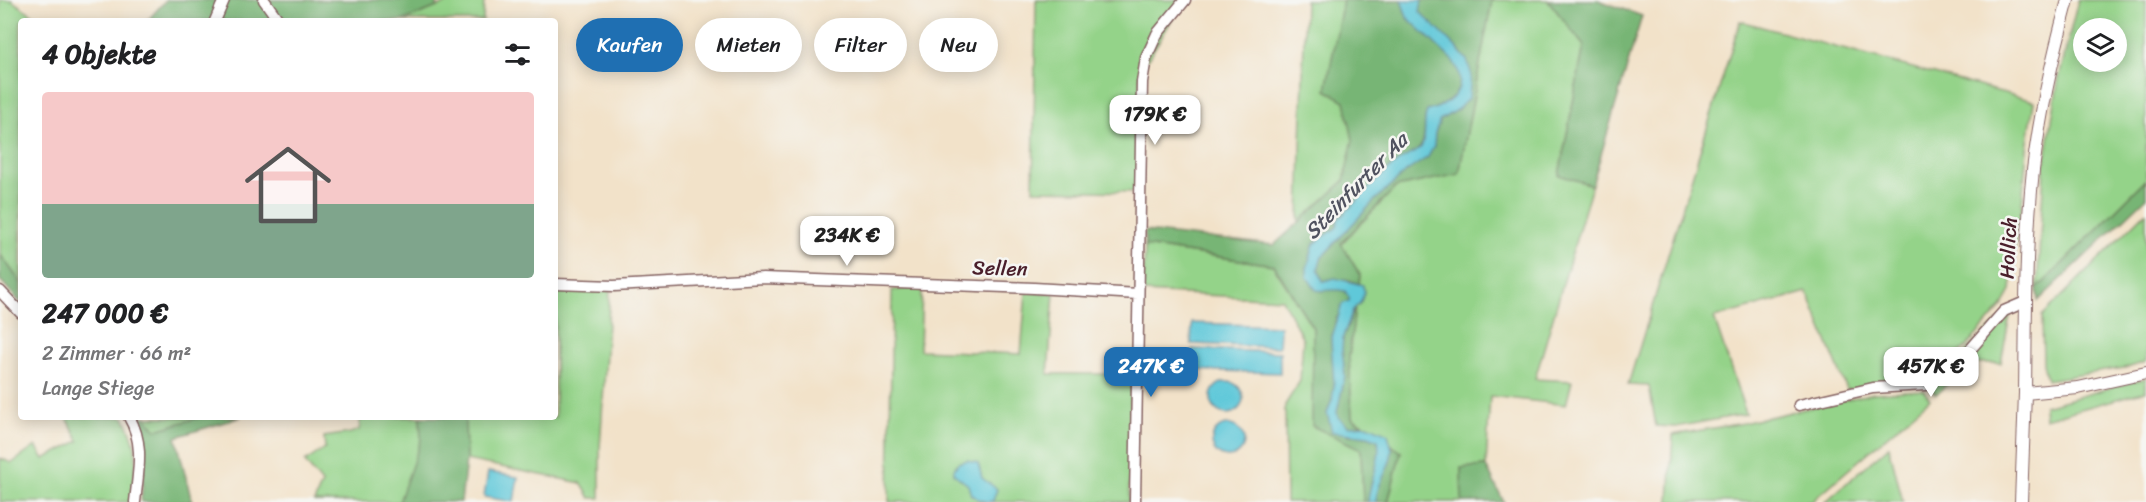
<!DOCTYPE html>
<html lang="de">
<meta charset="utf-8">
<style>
body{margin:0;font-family:Sriracha,sans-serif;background:#f2f2f2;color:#202124;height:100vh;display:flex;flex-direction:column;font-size:22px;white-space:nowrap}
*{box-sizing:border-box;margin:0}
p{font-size:20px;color:#757577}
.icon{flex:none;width:33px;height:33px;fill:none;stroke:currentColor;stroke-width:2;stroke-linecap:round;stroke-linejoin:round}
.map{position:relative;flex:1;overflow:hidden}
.panel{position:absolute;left:18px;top:18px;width:540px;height:402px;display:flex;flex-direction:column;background:#fff;border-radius:6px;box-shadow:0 3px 15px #0003}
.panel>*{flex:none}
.banner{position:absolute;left:576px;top:18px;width:570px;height:54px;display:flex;gap:12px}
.controls{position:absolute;left:2073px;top:18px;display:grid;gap:12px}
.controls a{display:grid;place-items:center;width:54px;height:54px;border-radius:50%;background:#fff;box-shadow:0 3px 15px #0003;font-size:30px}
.price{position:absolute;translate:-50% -51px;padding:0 14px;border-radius:12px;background:#fff;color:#222;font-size:20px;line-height:39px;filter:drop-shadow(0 2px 3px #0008)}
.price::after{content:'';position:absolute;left:50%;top:36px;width:18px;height:14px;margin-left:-9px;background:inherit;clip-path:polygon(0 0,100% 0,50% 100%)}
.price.current{background:#1f6fb2;color:#fff}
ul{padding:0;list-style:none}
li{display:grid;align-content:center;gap:12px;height:318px;padding:0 24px}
li span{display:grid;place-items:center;height:186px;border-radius:6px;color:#555}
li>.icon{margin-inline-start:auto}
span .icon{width:108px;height:108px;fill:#fffc;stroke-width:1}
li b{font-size:26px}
h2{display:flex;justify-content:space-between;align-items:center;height:72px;padding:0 24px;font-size:26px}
.chip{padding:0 21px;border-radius:27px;background:#fff;box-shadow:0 3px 15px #0003;font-size:21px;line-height:54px}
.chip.current{background:#1f6fb2;color:#fff}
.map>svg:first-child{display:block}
</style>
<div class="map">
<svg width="2146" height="502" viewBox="0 0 2146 502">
<rect width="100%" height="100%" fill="#f6f6f2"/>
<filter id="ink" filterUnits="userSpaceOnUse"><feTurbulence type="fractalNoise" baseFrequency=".0167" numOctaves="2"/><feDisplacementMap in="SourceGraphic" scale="12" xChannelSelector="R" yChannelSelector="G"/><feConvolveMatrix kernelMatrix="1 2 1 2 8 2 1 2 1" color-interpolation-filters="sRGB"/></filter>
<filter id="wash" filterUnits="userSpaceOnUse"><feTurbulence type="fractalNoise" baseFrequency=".008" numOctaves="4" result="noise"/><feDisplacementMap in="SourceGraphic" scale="24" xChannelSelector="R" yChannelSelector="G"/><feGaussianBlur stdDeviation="1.35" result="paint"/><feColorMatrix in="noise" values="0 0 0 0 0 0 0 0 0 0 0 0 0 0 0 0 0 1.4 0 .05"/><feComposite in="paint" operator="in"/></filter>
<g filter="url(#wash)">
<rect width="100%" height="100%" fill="#f2e2c9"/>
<path fill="#94d389" stroke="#6f795a" stroke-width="1.5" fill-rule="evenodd" d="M0,0h11l31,21h-21v262l-21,-29z
M455,0h29l-1,21h-81z
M1036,0h148l-44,72 -3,120 -104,-2z
M1305,0h38l-17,90 19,10 8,40 -9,41 -45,41z
M1492,0h56l36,46 -25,129 33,10 -57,194 37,2 -6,24 -76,-9 -4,70 -25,2 1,34h-74l13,-50 -11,-8 -3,-10c-12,-6 -24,-9 -35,-16l-3,-61 6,-49 6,-6 2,-16 -4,-2 1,-9 -19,-31 55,-57 63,-14z
M2078,0h68v180l-109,109 7,-119 14,-88zM2084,28h32v34h-32z
M1740,21l294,80 -7,48 -6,66 -4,14 -6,62 -8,14 -37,42 -43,33 -76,10 -40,-98 -93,26 32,96 -70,13 -20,-1 -7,-40 -21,-1z
M2146,212v150l-16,5 -83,13 -4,-16 -1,-48z
M1145,246l128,19 40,63v97l48,24 2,53h-77l-1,-97 15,-24 3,-42 -21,-40 -139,-7z
M555,288l55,2 -10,158v50h-10l-9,-15 -115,-23 -1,-43h90z
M922,288l-2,62 101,4 5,-62 28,1 -6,81h83l-2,128h-240l3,-212z
M2004,315h6l-9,48h-30l-35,31 -7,-8z
M2146,378v13l-101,28 -1,-13z
M1923,390l7,9 -119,103h-142l4,-67 70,-12 131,-30z
M68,417h55l2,2c17,34 11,48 5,83h-130v-44l12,5 24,-17 8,13 35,-18 -12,-23z
M145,417h56l-45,13z
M361,417h59l1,23 -20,62h-87l8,-19 -17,-21 20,-14 -1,-11 26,-4 9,-3z
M1889,446l14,56h-78z"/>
<path fill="#77b575" stroke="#606a50" stroke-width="1.5" d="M166,0h271v7l-35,14h-255z
M1343,0h58l6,17 47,44c16,27 -2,43 -27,50 -5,13 0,22 -5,33 -4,10 -17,13 -26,19 -22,17 -37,39 -58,56l-1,8 -23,17 -7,24 15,23 12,-3 11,3 5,7 -14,21 -5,21 3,45 -2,15 -5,13 22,22 19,1 10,4c4,22 -9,41 -10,62h-5l-2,-53 -49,-23 1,-98 -39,-63 -129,-19v-15l129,14 70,-64 9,-41 -8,-39 -19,-11z
M1422,0h70l-33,174 -63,13 -55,56 19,32 -1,9 -10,-4 -26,1 -5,-12 4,-12 52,-56 33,-30 21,-14 6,-11 1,-13 5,-13 18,-11 9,-49 -13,-15 -35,-33z
M1548,0h50l44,16 -50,169 -33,-10 25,-129z
M2146,180v18l-108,103 -1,-12z
M0,254l21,29v20l-21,-23z
M1355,308l-6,49 3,61 11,7 -15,1 -10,-9 -1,-5 8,-36 -3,-27 1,-12z
M133,417h12l11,13 45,-13h40l-65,20 16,65h-51l4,-44 -3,-24z
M420,417h45l1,43 -5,42h-62l22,-62z
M1390,444l11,8 -13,50h-12v-8l16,-45z
M1486,466l18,36h-42l-1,-34z"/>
<path fill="#5ec8d9" stroke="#547482" stroke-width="1.5" d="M1401,0h21l-2,12 34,33 13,15 4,13 -2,25 -11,11 -18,11 -5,13 -1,13 -6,11 -21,14 -33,30 -52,56 -4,12 5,12 12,-3 28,7 1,8 -3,9 -8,8 -10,27 -1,12 3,27 -8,36 1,5 10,9 20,-1 20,9c1,5 3,11 4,15 0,19 -16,34 -16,53h-8c1,-21 14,-40 10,-62l-10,-4 -36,-4 -5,-19 5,-13 2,-15 -3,-45 11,-36 7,-3v-3l-4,-7c-12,-3 -18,1 -29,-1l-9,-13v-9l7,-24 23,-17 1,-8c22,-19 39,-43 64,-60 6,-4 14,-5 19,-12 7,-11 1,-23 6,-36 25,-7 43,-23 26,-50l-46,-44z
M1192,323l88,3 -1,21 -88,-3z
M1192,349l88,3v21l-89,-3z
M1211 398a16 16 0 1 1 32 0a16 16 0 1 1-32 0Z
M1212 441a16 16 0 1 1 32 0a16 16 0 1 1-32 0Z
M968,460l10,3 4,15 15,11 -4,12 -6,1 -9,-3 -7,-4 -3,-10 -14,-11v-5l4,-6z
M488,472l30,5 -4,25 -30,-5z"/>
</g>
<g filter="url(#ink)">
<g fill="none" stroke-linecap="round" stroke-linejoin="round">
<g stroke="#856362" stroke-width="13">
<path id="minor" d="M264,0l15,21
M215,21l9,-21
M555,284l59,2 149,-8 271,10 104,6
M0,291l21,22
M1799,405l74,-17 52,-3 44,-34 35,-40 21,-9
M129,417c16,27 9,55 6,85
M1135,502l7,-420 4,-24 11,-24 28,-34"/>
</g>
<g stroke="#856362" stroke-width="14">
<path id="major" d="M2025,393l53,-5 68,-15
M2021,502c1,-36 3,-73 4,-109 1,-75 0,-149 8,-223 7,-58 20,-115 35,-170"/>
</g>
<use href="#minor" stroke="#fff" stroke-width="10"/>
<use href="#major" stroke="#fff" stroke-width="12"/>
</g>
</g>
<g text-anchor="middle" stroke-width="5" stroke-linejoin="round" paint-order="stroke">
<g font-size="20" fill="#4a1f2b" stroke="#f6f6f2">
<text transform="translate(2008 248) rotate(-87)" y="7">Hollich</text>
<text transform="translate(1000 268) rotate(2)" y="7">Sellen</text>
</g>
<g font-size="21" font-style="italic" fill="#50525f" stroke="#f6f6f2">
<text transform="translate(1356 186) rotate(-46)" y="7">Steinfurter Aa</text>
</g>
</g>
</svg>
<div class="controls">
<a><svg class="icon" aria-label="layers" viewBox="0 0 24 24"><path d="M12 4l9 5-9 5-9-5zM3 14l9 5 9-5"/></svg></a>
</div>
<b class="price" style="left:1155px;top:146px">179K €</b>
<b class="price" style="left:847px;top:267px">234K €</b>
<b class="price current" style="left:1151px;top:398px">247K €</b>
<b class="price" style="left:1931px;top:398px">457K €</b>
<div class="banner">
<a class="chip current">Kaufen</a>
<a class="chip">Mieten</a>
<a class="chip">Filter</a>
<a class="chip">Neu</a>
</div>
<section class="panel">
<h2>4 Objekte<svg class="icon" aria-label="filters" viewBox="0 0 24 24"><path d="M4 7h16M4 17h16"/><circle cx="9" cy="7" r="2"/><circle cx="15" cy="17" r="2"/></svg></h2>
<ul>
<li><span style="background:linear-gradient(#f6c9c9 60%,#7fa58c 0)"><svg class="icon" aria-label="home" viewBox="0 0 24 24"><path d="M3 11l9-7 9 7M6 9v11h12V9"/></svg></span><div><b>247 000 €</b><p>2 Zimmer · 66 m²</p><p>Lange Stiege</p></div></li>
</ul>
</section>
</div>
